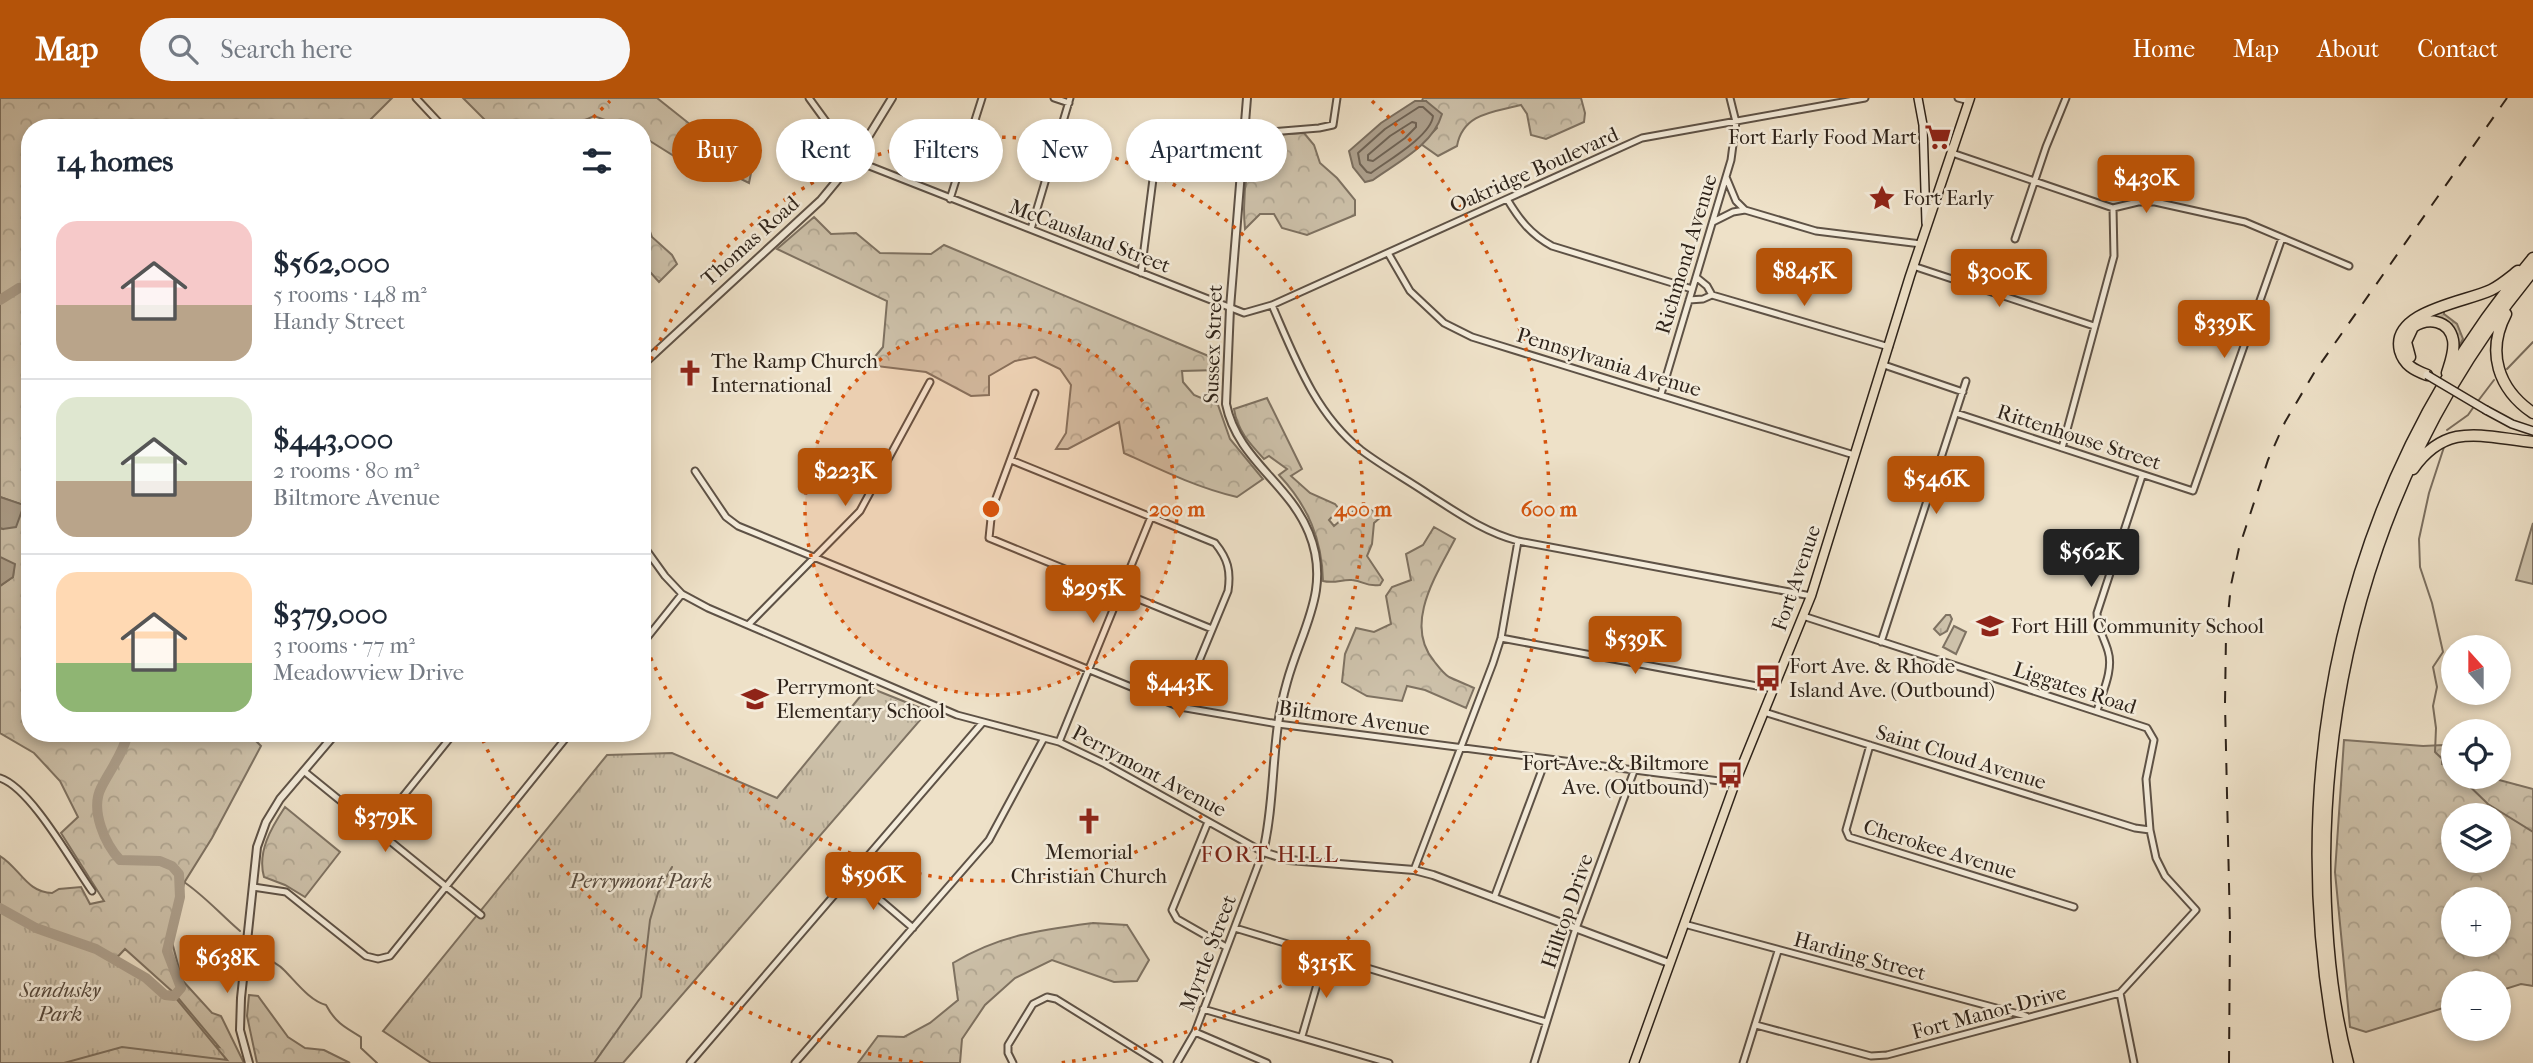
<!DOCTYPE html>
<meta charset="utf-8">
<style>
body{margin:0;font-family:"IM FELL French Canon",serif;background:#f6f6f7;color:#1f2937;height:100vh;display:flex;flex-direction:column;font-size:26px;white-space:nowrap}
*{box-sizing:border-box;margin:0}
p{font-size:23px;color:#747a83}
.icon{flex:none;width:38px;height:38px;fill:none;stroke:currentColor;stroke-width:2;stroke-linecap:round;stroke-linejoin:round}
.map{position:relative;flex:1;overflow:hidden}
.panel{position:absolute;left:21px;top:21px;width:630px;height:623px;display:flex;flex-direction:column;background:#fff;border-radius:28px;box-shadow:0 4px 10px #0003}
.panel>*{flex:none}
.top-card{position:absolute;left:672px;top:21px;width:665px;height:63px;display:flex;gap:14px}
.needle{width:46px;rotate:339deg}
.tools{position:absolute;left:2441px;top:537px;display:grid;gap:14px}
.tools a{display:grid;place-items:center;width:70px;height:70px;border-radius:50%;background:#fff;box-shadow:0 4px 10px #0003;font-size:35px}
.price{position:absolute;translate:-50% -60px;padding:0 16px;border-radius:7px;background:#b45309;color:#fff;font-size:23px;line-height:46px;filter:drop-shadow(0 2px 4px #0008)}
.price::after{content:'';position:absolute;left:50%;top:42px;width:21px;height:16px;margin-left:-10px;background:inherit;clip-path:polygon(0 0,100% 0,50% 100%)}
.price.on{background:#222;color:#fff}
ul{padding:0;list-style:none}
li{display:flex;align-items:center;gap:21px;height:175px;padding:0 35px}
li+li{border-top:2px solid #e0e1e3}
li span{display:grid;place-items:center;flex:none;width:196px;height:140px;border-radius:21px;color:#555}
li>.icon{margin-inline-start:auto}
span .icon{width:84px;height:84px;fill:#fffc;stroke-width:1}
li b{font-size:30px}
h2{display:flex;justify-content:space-between;align-items:center;height:84px;padding:0 35px;font-size:30px}
.tag{padding:0 24px;border-radius:32px;background:#fff;box-shadow:0 4px 10px #0003;font-size:24px;line-height:63px}
.tag.on{background:#b45309;color:#fff}
header{display:flex;align-items:center;gap:42px;box-sizing:border-box;height:98px;padding:0 35px;background:#b45309;color:#fff}
header strong{font-size:33px}
nav{display:flex;gap:38px;margin-inline-start:auto;font-size:24px}
.search{width:490px;height:63px;background:#f6f6f7;display:flex;align-items:center;gap:18px;box-sizing:border-box;padding:0 24px;border-radius:38px;color:#747a83;font-size:26px}
.map>svg:first-child{display:block}
</style>
<header>
<strong>Map</strong>
<div class="search"><svg class="icon" aria-label="search" viewBox="0 0 24 24"><circle cx="10" cy="10" r="6"/><path d="M15 15l6 6"/></svg>Search here</div>
<nav><a>Home</a><a>Map</a><a>About</a><a>Contact</a></nav>
</header>
<div class="map">
<svg width="2533" height="965" viewBox="0 0 2533 965">
<defs>
<pattern id="forest-crowns" width="20" height="18" patternUnits="userSpaceOnUse" patternTransform="scale(1.75)"><rect width="20" height="18" fill="#cdc1aa"/><path d="M2 6a3 3 0 1 1 6 0M12 15a3 3 0 1 1 6 0" fill="none" stroke="#b0a692"/></pattern>
<pattern id="park-tufts" width="24" height="20" patternUnits="userSpaceOnUse" patternTransform="scale(1.75)"><rect width="24" height="20" fill="#cdc1aa"/><path d="M3 7l-1-3M5 7V3M7 7l1-3M15 17l-1-3M17 17v-4M19 17l1-3" fill="none" stroke="#b0a692"/></pattern>
<pattern id="garden-furrows" width="10" height="10" patternUnits="userSpaceOnUse" patternTransform="scale(1.75)"><rect width="10" height="10" fill="#cdc1aa"/><path d="M-1 1l2-2M0 10L10 0M9 11l2-2" fill="none" stroke="#b0a692"/></pattern>
</defs>
<rect width="100%" height="100%" fill="#eee1c8"/>
<filter id="stains"><feTurbulence type="fractalNoise" baseFrequency=".00286" numOctaves="4"/><feColorMatrix values="0 0 0 0 .2 0 0 0 0 .09 0 0 0 0 .02 0 0 0 .5 -.17"/></filter>
<radialGradient id="worn" r=".72"><stop offset=".6" stop-color="#630" stop-opacity="0"/><stop offset="1" stop-color="#630" stop-opacity=".3"/></radialGradient>
<path fill="#cdc1aa" stroke="#7e7262" stroke-width="2" d="M2533,425v61l-17,-4z
M1954,528l12,6 -10,22 -13,-7z"/>
<path fill="url(#forest-crowns)" stroke="#7e7262" stroke-width="2" fill-rule="evenodd" d="M0,0h392l-30,30h-332v605h218l13,13 -49,92 -28,45 -12,59 10,38 30,33 9,3 23,47h-244v-44l219,28 -45,-54 -49,-44 -16,17 -109,-48v-62c19,11 27,37 52,37l7,-4 22,-2 9,17 14,-3 -43,-68 17,-16 -18,-36 -26,-28 -34,-20v-147l13,-9 1,-12 -14,-8v-29l3,1 20,-24 -23,-8z
M463,0h194l49,39 48,21 -5,25 -12,-6 -47,-11 -48,-30v-8h-14l-34,-12 -16,7 -3,5h-82z
M1423,0h158l4,15 -1,9 -38,17 -15,-4 -4,-21 -6,-9c-27,7 -58,8 -64,41l-19,10 -17,-12 16,-16 -11,-27h-4z
M1304,35l10,12 6,18 17,15 18,22v15l-48,20 -25,-7 -8,-14h-14l-15,15c-3,-32 1,-63 12,-93z
M642,111l10,28 20,18 5,9 -18,18 -17,-19z
M814,119l17,17 25,-1 24,20 51,1 13,-9 274,115v10l-36,1 1,11 11,13 24,10 12,34 33,40 -26,18c-39,-9 -76,-27 -113,-44l-5,-31 -51,27h-12l10,-16 5,-48 -11,-16 -25,-12 -20,4 -26,15v19l-18,1 -45,-24 -58,-7 15,-18 4,-46 -110,-52z
M1267,300l35,71 -11,7 19,17 25,11 4,5 -10,11 5,6c15,-13 28,-26 48,-10l-8,7 -2,21 -5,12 16,24 -3,5c-16,2 -15,-4 -28,-5 -10,-1 -17,4 -29,1 -1,-42 -15,-75 -44,-106l8,-6 -18,-13 -5,3c-14,-15 -27,-29 -30,-50z
M1434,429l21,12c-18,35 -52,85 -21,122 4,5 9,12 15,16 8,4 17,7 25,11l-8,20 -41,-18 -18,-4 -5,15 -35,-5 -25,-14 3,-28 11,-26 18,4 17,-8 -5,-28 6,-9 19,-7 -5,-26 17,-9z
M2344,642l79,6 20,-1 -1,19 11,3 1,10h34l45,12v197l-12,-2 -22,7v-7h-45l-1,21 -87,27 -16,-5 -15,-155zM2454,718h45v45h-45zM2454,802h45v45h-45z
M285,709l55,45 -35,45 -20,-12 -21,-8c-7,-25 7,-49 21,-70z
M1093,825l34,2 22,35 -12,21 -23,1 -62,-22 -37,18 -30,27 -23,34 -2,24h-102l20,-27 26,1 26,-14 28,-23 -5,-37c47,-28 87,-33 140,-40z
M249,897l9,1 30,41 17,11 19,2 26,13h-93l-10,-47z"/>
<path fill="url(#park-tufts)" stroke="#7e7262" stroke-width="2" d="M1946,517h4l2,4 -5,12 -7,4 -6,-6z
M868,589l60,24 -305,352h-192l-48,-32 224,-276 65,-2 105,45z
M0,809l58,32 53,18 47,33 17,7 52,63 -105,-13 -58,16h-64z"/>
<path fill="url(#garden-furrows)" stroke="#7e7262" stroke-width="2" d="M2444,212v4l13,10 6,15 -6,11 -1,-7 -27,-26z"/>
<path fill="#ada08d" stroke="#7a6e5f" stroke-width="2" d="M1415,3h11l16,13c-9,31 -44,48 -69,66l-8,2 -12,-15 -4,-16 32,-28z
M0,399l24,8 -8,22 -13,2 -3,-1z
M0,459l15,7 -2,13 -13,9z"/>
<g fill="none" stroke-linecap="round" stroke-linejoin="round">
<path stroke="#6e6254" stroke-width="2" d="M1419,9h4l10,9c-2,20 -46,45 -62,57l-4,-1 -7,-8 -2,-11 27,-24z
M1412,24l4,1v4l-11,11 -32,23 -5,-1v-5l22,-19z"/>
<path stroke="#7a6e5f" stroke-width="2" d="M2507,271l26,-27
M2478,303l16,-21
M2447,332l21,-15 7,-10
M2444,349l-15,46 -10,46 1,28 12,36 11,49 -10,15 4,20 -4,19 3,22 -1,24 19,18
M24,407l6,-10
M2460,679l28,27 45,28
M181,782c22,14 39,34 59,51
M253,847l2,6 9,1c8,13 12,9 20,18 12,12 26,31 42,35 9,17 18,22 35,32v11l16,15
M594,965l47,-66 9,-77 8,-27 14,-26"/>
<path stroke="#ada08d" stroke-width="10" d="M0,202l19,-12 11,-2
M0,810l36,20 60,21 50,29 19,17 9,1 7,-8 -14,-37 13,-54 -1,-23 -7,-8 -12,-5 -40,-1c-15,-16 -30,-50 -19,-72 9,-18 22,-34 27,-55"/>
<g stroke="#5e5246" stroke-width="9">
<path id="minor" d="M416,0l28,30
M809,0l45,62 390,153 28,-8 370,-167 223,-40
M1054,0l15,5
M1958,0l11,3
M1244,36l75,-6 14,-3 4,-27
M1952,55l161,55 25,-6h17l90,20 104,44
M1726,79l10,24 9,9
M950,101l32,-101
M1507,101c12,20 23,35 45,47l140,43
M1713,124l20,-10 12,-2 71,21 105,13
M1031,131l39,-131
M2015,141l31,-92 20,-49
M1388,155l22,38 34,32 28,14 382,118
M1913,168l181,60
M1141,175l18,-141
M1696,179l11,9 5,9 177,52
M1689,202l14,-1 9,-4
M1272,207c23,53 43,108 89,145 21,16 45,29 67,44 30,19 56,38 90,47l293,55
M1884,267l79,27
M1035,295l-43,116 -3,29 223,91
M1661,296l70,-234 5,-38 -6,-24
M1956,315l237,78 89,-253
M2062,350l52,-192 -1,-48
M1011,362l204,83c13,16 16,28 13,48l-48,116
M695,373l31,46 12,9 442,181 98,17 457,59
M642,446l23,32 17,18 26,14 249,107 102,27 46,22 158,88 -68,180 -18,31
M748,527l112,-114 70,-129
M1501,540l272,51
M1881,544l85,-261
M642,546l40,-50
M2097,613c5,-18 17,-41 11,-60 -4,-14 -11,-23 -11,-38l45,-137
M1764,614l371,116 15,2
M1059,644l92,-225
M1870,647l-24,85 3,7 225,70
M305,674l176,143
M0,680c31,10 72,85 92,113
M1208,724l-36,88 5,9 49,28
M376,732l78,-97
M1414,772l79,-207 8,-25 17,-97
M851,777l62,53
M253,789l33,5 80,64 12,3 12,-3 180,-223
M1494,800l52,-139
M1684,826l342,92
M1235,830l311,94
M2120,895l14,70
M1203,911l186,54
M1756,927l115,31 16,-1 233,-62 76,-83 -31,-34 -9,-18 -6,-28 -4,-51 8,-39 -7,-12 -344,-112
M1195,934l72,31
M1302,938l23,-79
M690,965l293,-341
M795,965l194,-223 55,-102
M1013,965l-5,-10v-8l25,-41 14,-7 9,2 103,64
M1534,965l40,-129 60,-163
M1743,965l35,-112"/>
</g>
<g stroke="#5e5246" stroke-width="10">
<path id="tertiary" d="M1247,0l-17,210 -4,96c11,55 63,79 83,129 23,56 -8,97 -22,149 -4,14 -7,29 -9,42 -6,43 -5,86 -15,128l26,8 125,10 19,5 236,88
M642,267l179,-165 33,-40 38,-62
M249,965l-9,-33 1,-32 16,-151 9,-25 14,-23 56,-66"/>
</g>
<g stroke="#2e231a" stroke-width="10">
<path id="secondary" d="M1918,0l5,27 3,98
M2486,312l26,14 21,7"/>
</g>
<g stroke="#2e231a" stroke-width="11">
<path id="primary" d="M1634,965l101,-280 76,-187 99,-320 60,-178"/>
</g>
<g stroke="#2e231a" stroke-width="13">
<path id="motorway" d="M2506,216c-20,38 -8,75 27,99
M2410,259l-4,-15 7,-15c15,-10 36,-7 40,13 2,11 -3,23 -6,33
M2427,277c-13,-5 -23,-10 -27,-24 -10,-40 66,-49 91,-61 10,-5 18,-12 27,-19
M2413,371c34,-48 69,-32 120,-27
M2339,965c-58,-288 2,-577 194,-805
M2348,965c-18,-66 -23,-137 -23,-205 2,-215 70,-420 208,-587"/>
</g>
<use href="#minor" stroke="#f4ecdb" stroke-width="5"/>
<use href="#tertiary" stroke="#f4ecdb" stroke-width="6"/>
<use href="#secondary" stroke="#f4ecdb" stroke-width="7"/>
<use href="#primary" stroke="#eee1c8" stroke-width="8"/>
<use href="#motorway" stroke="#eee1c8" stroke-width="10"/>
<path stroke="#2e231a" stroke-width="2" stroke-dasharray="12 12" stroke-linecap="butt" d="M2229,965l1,-134 -5,-225 1,-69 5,-50 8,-37 29,-88 17,-38 29,-49 193,-275"/>
<g stroke="#2e231a" stroke-width="10" stroke-linecap="butt">
<path id="secondary-bridge" d="M2427,277l59,35"/>
</g>
<use href="#secondary-bridge" stroke="#f4ecdb" stroke-width="7"/>
</g>
<circle cx="991" cy="411" r="186" fill="#d5540d" fill-opacity=".12"/>
<g fill="none" stroke="#d5540d" stroke-width="3.5" stroke-dasharray="3.5 7">
<circle cx="991" cy="411" r="186"/>
<path d="M643 281A372 372 0 1 1 643 541"/>
<path d="M923 965A558 558 0 0 1 481 638M586 27A558 558 0 0 1 610 3M1372 3A558 558 0 0 1 1059 965"/>
</g>
<defs>
<g id="supermarket-bare" transform="scale(2.1)"><path d="M-6-5.5h2.5l.6 2H6L4.5 2H-2.5L-4.4-4H-6ZM-1.5 3.2a1.3 1.3 0 1 0 .1 0ZM3 3.2a1.3 1.3 0 1 0 .1 0Z" fill="#8f2418" stroke="#f4ecdb" stroke-width="2.5" paint-order="stroke"/></g>
<g id="sight-bare" transform="scale(2.1)"><path d="M0-6L1.8-2.2L6-1.7L2.9 1.2L3.7 5.4L0 3.3L-3.7 5.4L-2.9 1.2L-6-1.7L-1.8-2.2Z" fill="#8f2418" stroke="#f4ecdb" stroke-width="2.5" paint-order="stroke"/></g>
<g id="church-bare" transform="scale(2.1)"><path d="M-1.2-6h2.4v3.5h3.3v2.4h-3.3V6h-2.4V-.1h-3.3v-2.4h3.3Z" fill="#8f2418" stroke="#f4ecdb" stroke-width="2.5" paint-order="stroke"/></g>
<g id="school-bare" transform="scale(2.1)"><path d="M0-5L7-2L0 1L-7-2ZM-4 1L0 2.5L4 1V4Q0 6-4 4Z" fill="#8f2418" stroke="#f4ecdb" stroke-width="2.5" paint-order="stroke"/></g>
<g id="bus-bare" transform="scale(2.1)"><path d="M-5-6H5V4H4V6H2V4H-2V6H-4V4H-5ZM-3.5-4V0h7V-4ZM-3.5 1.2v1.5H-2V1.2ZM2 1.2v1.5H3.5V1.2Z" fill="#8f2418" stroke="#f4ecdb" stroke-width="2.5" paint-order="stroke"/></g>
</defs>
<g fill-rule="evenodd">
<use href="#supermarket-bare" x="1938" y="39"/>
<use href="#sight-bare" x="1882" y="100"/>
<use href="#church-bare" x="690" y="275"/>
<use href="#school-bare" x="1990" y="528"/>
<use href="#bus-bare" x="1768" y="580"/>
<use href="#school-bare" x="755" y="601"/>
<use href="#bus-bare" x="1730" y="677"/>
<use href="#church-bare" x="1089" y="723"/>
</g>
<g text-anchor="middle" stroke-width="5" stroke-linejoin="round" paint-order="stroke">
<g font-size="21" fill="#2e231a" stroke="#f4ecdb" text-anchor="start">
<text x="1917" y="46" text-anchor="end">Fort Early Food Mart</text>
<text x="1903" y="107">Fort Early</text>
<text x="711" y="270">The Ramp Church<tspan x="711" dy="24">International</tspan></text>
<text x="2011" y="535">Fort Hill Community School</text>
<text x="1789" y="575">Fort Ave. &amp; Rhode<tspan x="1789" dy="24">Island Ave. (Outbound)</tspan></text>
<text x="776" y="596">Perrymont<tspan x="776" dy="24">Elementary School</tspan></text>
<text x="1709" y="672" text-anchor="end">Fort Ave. &amp; Biltmore<tspan x="1709" dy="24">Ave. (Outbound)</tspan></text>
<text x="1089" y="761" text-anchor="middle">Memorial<tspan x="1089" dy="24">Christian Church</tspan></text>
</g>
<g font-size="21" fill="#2e231a" stroke="#f4ecdb">
<text transform="translate(1534 72) rotate(-24)" y="7">Oakridge Boulevard</text>
<text transform="translate(1090 138) rotate(21)" y="7">McCausland Street</text>
<text transform="translate(750 143) rotate(-42)" y="7">Thomas Road</text>
<text transform="translate(1686 156) rotate(-73)" y="7">Richmond Avenue</text>
<text transform="translate(1213 246) rotate(-88)" y="7">Sussex Street</text>
<text transform="translate(1609 264) rotate(17)" y="7">Pennsylvania Avenue</text>
<text transform="translate(2079 339) rotate(18)" y="7">Rittenhouse Street</text>
<text transform="translate(1796 480) rotate(-71)" y="7">Fort Avenue</text>
<text transform="translate(2075 590) rotate(18)" y="7">Liggates Road</text>
<text transform="translate(1354 620) rotate(8)" y="7">Biltmore Avenue</text>
<text transform="translate(1961 659) rotate(17)" y="7">Saint Cloud Avenue</text>
<text transform="translate(1149 673) rotate(28)" y="7">Perrymont Avenue</text>
<text transform="translate(1940 751) rotate(17)" y="7">Cherokee Avenue</text>
<text transform="translate(1567 813) rotate(-71)" y="7">Hilltop Drive</text>
<text transform="translate(1208 855) rotate(-69)" y="7">Myrtle Street</text>
<text transform="translate(1860 858) rotate(15)" y="7">Harding Street</text>
<text transform="translate(1989 914) rotate(-15)" y="7">Fort Manor Drive</text>
</g>
<g font-size="21" font-style="italic" fill="#564a3e" stroke="#f4ecdb">
<text x="641" y="790">Perrymont Park</text>
<text x="60" y="899">Sandusky<tspan x="60" dy="24">Park</tspan></text>
</g>
<g font-size="23" letter-spacing="2" fill="#7a1f14" stroke="#f4ecdb">
<text x="1270" y="764">FORT HILL</text>
</g>
</g>
<circle cx="991" cy="411" r="10" fill="#d5540d" stroke="#f4ecdb" stroke-width="3.5"/>
<g font-size="21" text-anchor="middle" font-weight="bold" fill="#d5540d" stroke="#f4ecdb" stroke-width="5" stroke-linejoin="round" paint-order="stroke">
<text x="1177" y="418">200 m</text>
<text x="1363" y="418">400 m</text>
<text x="1549" y="418">600 m</text>
</g>
<rect width="100%" height="100%" filter="url(#stains)"/>
<rect width="100%" height="100%" fill="url(#worn)"/>
</svg>
<div class="tools">
<a><svg class="needle" viewBox="-14 -14 28 28"><path d="M0-13l5 13h-10z" fill="#e53935"/><path d="M0 13l5-13h-10z" fill="#747a83"/></svg></a>
<a><svg class="icon" aria-label="locate" viewBox="0 0 24 24"><circle cx="12" cy="12" r="6"/><path d="M12 2v4M12 18v4M2 12h4M18 12h4"/></svg></a>
<a><svg class="icon" aria-label="layers" viewBox="0 0 24 24"><path d="M12 4l9 5-9 5-9-5zM3 14l9 5 9-5"/></svg></a>
<a>+</a>
<a>−</a>
</div>
<b class="price" style="left:2146px;top:117px">$430K</b>
<b class="price" style="left:1804px;top:210px">$845K</b>
<b class="price" style="left:1999px;top:211px">$300K</b>
<b class="price" style="left:2224px;top:262px">$339K</b>
<b class="price" style="left:845px;top:410px">$223K</b>
<b class="price" style="left:1936px;top:418px">$546K</b>
<b class="price on" style="left:2091px;top:491px">$562K</b>
<b class="price" style="left:1093px;top:527px">$295K</b>
<b class="price" style="left:1635px;top:578px">$539K</b>
<b class="price" style="left:1179px;top:622px">$443K</b>
<b class="price" style="left:385px;top:756px">$379K</b>
<b class="price" style="left:873px;top:814px">$596K</b>
<b class="price" style="left:227px;top:897px">$638K</b>
<b class="price" style="left:1326px;top:902px">$315K</b>
<div class="top-card">
<a class="tag on">Buy</a>
<a class="tag">Rent</a>
<a class="tag">Filters</a>
<a class="tag">New</a>
<a class="tag">Apartment</a>
</div>
<section class="panel">
<h2>14 homes<svg class="icon" aria-label="filters" viewBox="0 0 24 24"><path d="M4 7h16M4 17h16"/><circle cx="9" cy="7" r="2"/><circle cx="15" cy="17" r="2"/></svg></h2>
<ul>
<li><span style="background:linear-gradient(#f6c9c9 60%,#b9a48a 0)"><svg class="icon" aria-label="home" viewBox="0 0 24 24"><path d="M3 11l9-7 9 7M6 9v11h12V9"/></svg></span><div><b>$562,000</b><p>5 rooms · 148 m²</p><p>Handy Street</p></div></li>
<li><span style="background:linear-gradient(#dfe7d0 60%,#b9a48a 0)"><svg class="icon" aria-label="home" viewBox="0 0 24 24"><path d="M3 11l9-7 9 7M6 9v11h12V9"/></svg></span><div><b>$443,000</b><p>2 rooms · 80 m²</p><p>Biltmore Avenue</p></div></li>
<li><span style="background:linear-gradient(#ffd9b3 65%,#8fb573 0)"><svg class="icon" aria-label="home" viewBox="0 0 24 24"><path d="M3 11l9-7 9 7M6 9v11h12V9"/></svg></span><div><b>$379,000</b><p>3 rooms · 77 m²</p><p>Meadowview Drive</p></div></li>
</ul>
</section>
</div>
